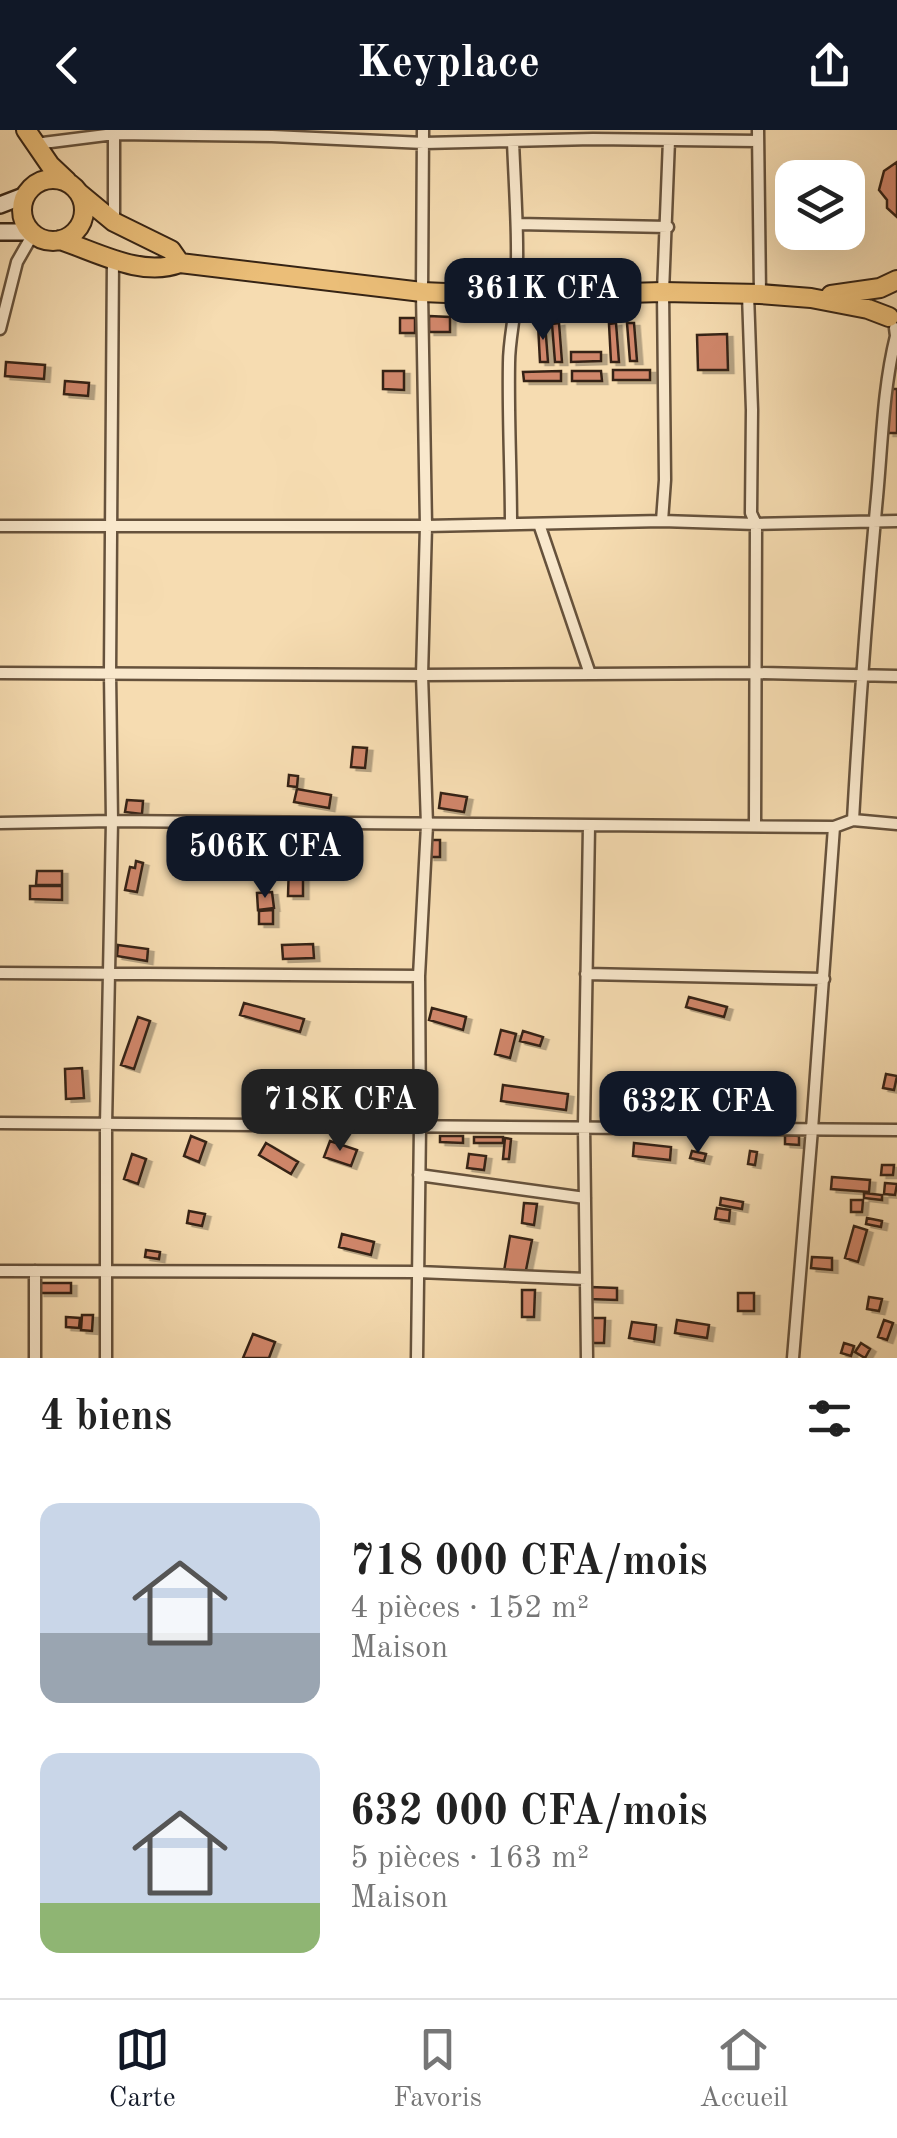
<!DOCTYPE html>
<html lang="fr">
<meta charset="utf-8">
<style>
body{margin:0;font-family:"Old Standard TT",serif;background:#f6f6f6;color:#222;height:100vh;display:flex;flex-direction:column;font-size:38px;white-space:nowrap}
*{box-sizing:border-box;margin:0}
p{font-size:32px;color:#767676}
.icon{flex:none;width:55px;height:55px;fill:none;stroke:currentColor;stroke-width:2;stroke-linecap:round;stroke-linejoin:round}
.map{position:relative;height:1228px;overflow:hidden}
.drawer{display:flex;flex-direction:column;background:#fff;flex:1}
.drawer>*{flex:none}
.fabs{position:absolute;left:775px;top:30px;display:grid;gap:20px}
.fabs a{display:grid;place-items:center;width:90px;height:90px;border-radius:20px;background:#fff;box-shadow:0 10px 40px #0002;font-size:50px}
.price{position:absolute;translate:-50% -85px;padding:0 22px;border-radius:20px;background:#111827;color:#fff;font-size:32px;line-height:65px;filter:drop-shadow(0 2px 5px #0008)}
.price::after{content:'';position:absolute;left:50%;top:60px;width:30px;height:22px;margin-left:-15px;background:inherit;clip-path:polygon(0 0,100% 0,50% 100%)}
.price.current{background:#222;color:#fff}
ul{padding:0;list-style:none}
li{display:flex;align-items:center;gap:30px;height:250px;padding:0 40px}
li span{display:grid;place-items:center;flex:none;width:280px;height:200px;border-radius:20px;color:#555}
li>.icon{margin-inline-start:auto}
span .icon{width:120px;height:120px;fill:#fffc;stroke-width:1}
li b{font-size:42px}
h2{display:flex;justify-content:space-between;align-items:center;height:120px;padding:0 40px;font-size:42px}
header{display:flex;justify-content:space-between;align-items:center;height:130px;padding:0 40px;background:#111827;color:#fff;font-size:45px;font-weight:600}
.dock{display:flex;justify-content:space-around;align-items:center;height:140px;border-top:2px solid #e0e0e0;background:#fff;font-size:28px;color:#767676}
.dock a{display:grid;justify-items:center;gap:5px}
.dock .current{color:#111827}
.map>svg:first-child{display:block}
</style>
<header><svg class="icon" aria-label="back" viewBox="0 0 24 24"><path d="M15 5l-7 7 7 7"/></svg>Keyplace<svg class="icon" aria-label="share" viewBox="0 0 24 24"><path d="M12 15V3M7 8l5-5 5 5M5 13v7h14v-7"/></svg></header>
<div class="map">
<svg width="897" height="1228" viewBox="0 0 897 1228">
<defs>
<filter id="shadow"><feDropShadow dx="5.5" dy="3" stdDeviation="0" flood-color="#0004"/></filter>
</defs>
<rect width="100%" height="100%" fill="#f6dcb1"/>
<filter id="stains"><feTurbulence type="fractalNoise" baseFrequency=".002" numOctaves="4"/><feColorMatrix values="0 0 0 0 .2 0 0 0 0 .09 0 0 0 0 .02 0 0 0 .5 -.17"/></filter>
<radialGradient id="worn" r=".72"><stop offset=".6" stop-color="#630" stop-opacity="0"/><stop offset="1" stop-color="#630" stop-opacity=".3"/></radialGradient>
<path fill="#d0866b" stroke="#362415" stroke-width="2.5" filter="url(#shadow)" d="M897,32v55l-10,-9v-8l-8,-10 5,-19z
M429,186l21,1v15h-21z
M400,188h15v15h-15z
M545,193l3,39h-8l-2,-38z
M559,193l3,39h-7l-3,-38z
M616,193l3,39h-8l-2,-38z
M627,193h7l3,38h-7z
M727,204l1,36h-30l-1,-35z
M571,222h30v9l-30,1z
M6,232l39,3 -1,14 -39,-3z
M613,240h37v10h-37z
M383,241h21v19l-21,-1z
M561,241v10h-37l-1,-9z
M572,241h29l1,10h-30z
M65,251l24,2 -1,13 -24,-2z
M891,259h6v44h-9z
M353,617l14,1 -2,20 -14,-1z
M289,645l9,1 -1,11 -9,-1z
M297,659l34,6 -2,13 -35,-6z
M441,663l26,4 -3,15 -25,-4z
M127,670l16,1 -1,13 -17,-2z
M429,710h11v17h-11z
M333,714l11,4 -10,23 -10,-4z
M136,731l7,2 -6,29 -12,-2 5,-23 5,1z
M289,733h14v33h-15z
M37,741h25v14h-26z
M30,756h32v14l-32,-1z
M272,762l2,16 -16,2 -1,-17z
M273,780v14h-14v-13z
M313,814l1,14 -31,1 -1,-14z
M118,815l30,4 -1,12 -30,-5z
M689,867l38,10 -3,10 -38,-10z
M244,873l60,16 -4,13 -60,-17z
M432,878l34,9 -3,13 -34,-10z
M138,887l12,4 -16,48 -13,-4z
M501,900l15,4 -6,24 -15,-4z
M523,901l20,6 -3,9 -20,-5z
M82,938l2,30 -18,1 -1,-30z
M886,944l11,2 -3,14 -11,-2z
M503,955l65,9 -2,16 -65,-9z
M752,964l8,2 -4,21 -7,-1z
M785,1005l14,1v9l-14,-1z
M191,1006l15,6 -7,20 -15,-6z
M440,1006h23v7l-23,-1z
M474,1007h29v6h-29z
M505,1008l6,1 -2,20h-6z
M330,1011l27,9 -6,16 -27,-9z
M266,1013l32,19 -7,12 -32,-19z
M634,1013l37,4 -1,13 -37,-4z
M692,1021l14,3 -2,7 -14,-3z
M750,1021l7,1 -2,13 -7,-1z
M132,1024l14,5 -8,25 -14,-5z
M469,1024l17,2 -2,14 -17,-2z
M882,1035h12l-1,10h-12z
M832,1047l38,3 -1,12 -38,-3z
M885,1053l12,1 -2,11 -11,-1z
M864,1063l18,2v5l-18,-2z
M721,1068l22,4 -1,7 -22,-4z
M851,1070h12l-1,12h-11z
M524,1073l13,1 -3,21 -12,-2z
M717,1078l13,2 -1,11 -14,-2z
M189,1081l16,3 -3,12 -15,-3z
M867,1088l15,3 -1,6 -15,-3z
M854,1096l13,4 -9,32 -13,-4z
M342,1104l32,8 -3,13 -32,-8z
M510,1106l22,4 -7,35 -21,-4z
M146,1120l14,2 -1,7 -14,-2z
M812,1127l20,1v12l-21,-2z
M39,1153h32v10h-32z
M590,1157l27,1v12l-28,-1z
M522,1160h13l-1,27h-12z
M738,1163h16v18h-16z
M869,1167l13,2 -3,12 -12,-2z
M82,1185h11l-1,16 -11,-1z
M66,1187l14,1 -1,10 -13,-1z
M590,1188h15l-1,25h-14z
M677,1190l32,5 -2,13 -32,-5z
M884,1190l9,3 -6,17 -9,-3z
M632,1192l24,3 -2,17 -25,-4z
M253,1204l22,8 -6,16h-26z
M844,1213l10,3 -3,10 -10,-3z
M861,1213l9,6 -5,9 -10,-6z"/>
<g fill="none" stroke-linecap="round" stroke-linejoin="round">
<g stroke="#66523c" stroke-width="15">
<path id="minor" d="M114,0v91
M758,0l2,164
M35,14l79,-10 158,2 152,7 169,-4 165,2
M517,94l151,3
M748,164l4,116 -1,103 5,11 -1,302
M0,199l17,-67 16,-28
M662,391l3,-41 -2,-188 6,-152
M511,394c0,-54 -3,-107 -2,-161 0,-23 6,-46 7,-69 3,-51 -1,-102 -3,-153
M539,394l51,150
M0,396h426l236,-5 94,3 141,-3
M0,543l422,2 335,-2 140,3
M853,690c6,-108 14,-216 24,-323 5,-53 6,-109 19,-161l-1,-8
M0,693l112,-2 722,6 19,-7 44,4
M0,843l419,3
M586,844l238,5
M0,993l897,7
M419,1045l166,23
M0,1141l418,1 168,7
M35,1141v87
M106,1228v-233l6,-304 -2,-148 3,-414
M417,1228l3,-232 -1,-150 8,-151 -5,-150 4,-149 -4,-234 1,-162
M587,1228l-3,-232 5,-300
M793,1228l19,-229 22,-302"/>
</g>
<g stroke="#362415" stroke-width="20">
<path id="secondary" d="M0,75l26,-10
M0,102h31"/>
</g>
<g stroke="#362415" stroke-width="22">
<path id="primary" d="M26,0l24,35 17,16
M22 80a31 31 0 1 1 62 0a31 31 0 1 1-62 0Z
M79,63l35,29 57,28 9,13
M60,110c37,12 82,38 120,23l242,29 94,4 147,-4 97,2 51,4 57,11 21,8
M831,165l49,-7 17,-8"/>
</g>
<use href="#minor" stroke="#f9e8cc" stroke-width="10"/>
<use href="#secondary" stroke="#f9e8cc" stroke-width="15"/>
<use href="#primary" stroke="#ebbe78" stroke-width="18"/>
</g>
<rect width="100%" height="100%" filter="url(#stains)"/>
<rect width="100%" height="100%" fill="url(#worn)"/>
</svg>
<div class="fabs">
<a><svg class="icon" aria-label="layers" viewBox="0 0 24 24"><path d="M12 4l9 5-9 5-9-5zM3 14l9 5 9-5"/></svg></a>
</div>
<b class="price" style="left:543px;top:213px">361K CFA</b>
<b class="price" style="left:265px;top:771px">506K CFA</b>
<b class="price current" style="left:340px;top:1024px">718K CFA</b>
<b class="price" style="left:698px;top:1026px">632K CFA</b>
</div>
<section class="drawer">
<h2>4 biens<svg class="icon" aria-label="filters" viewBox="0 0 24 24"><path d="M4 7h16M4 17h16"/><circle cx="9" cy="7" r="2"/><circle cx="15" cy="17" r="2"/></svg></h2>
<ul>
<li><span style="background:linear-gradient(#c9d6e8 65%,#9aa5b1 0)"><svg class="icon" aria-label="home" viewBox="0 0 24 24"><path d="M3 11l9-7 9 7M6 9v11h12V9"/></svg></span><div><b>718 000 CFA/mois</b><p>4 pièces · 152 m²</p><p>Maison</p></div></li>
<li><span style="background:linear-gradient(#c9d6e8 75%,#8fb573 0)"><svg class="icon" aria-label="home" viewBox="0 0 24 24"><path d="M3 11l9-7 9 7M6 9v11h12V9"/></svg></span><div><b>632 000 CFA/mois</b><p>5 pièces · 163 m²</p><p>Maison</p></div></li>
</ul>
</section>
<nav class="dock">
<a class="current"><svg class="icon" aria-label="map" viewBox="0 0 24 24"><path d="M3 6l6-2 6 2 6-2v14l-6 2-6-2-6 2zM9 4v14M15 6v14"/></svg>Carte</a>
<a><svg class="icon" aria-label="saved" viewBox="0 0 24 24"><path d="M7 4h10v16l-5-4-5 4z"/></svg>Favoris</a>
<a><svg class="icon" aria-label="home" viewBox="0 0 24 24"><path d="M3 11l9-7 9 7M6 9v11h12V9"/></svg>Accueil</a>
</nav>
